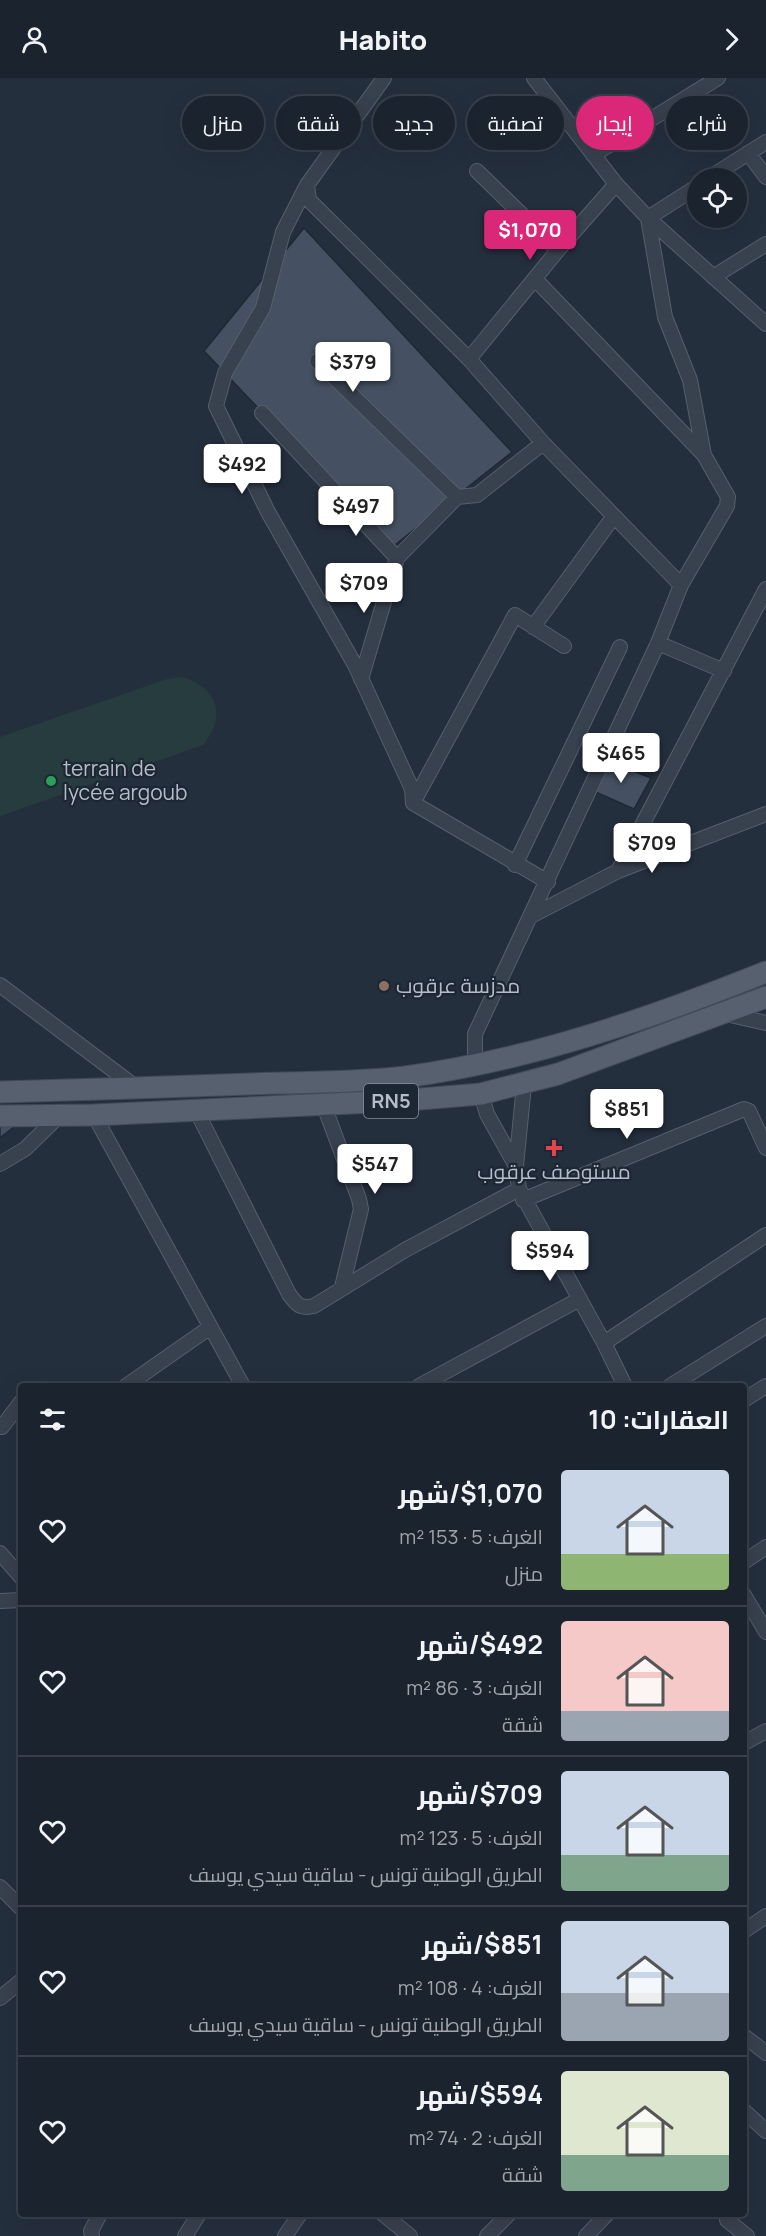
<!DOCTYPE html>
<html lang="ar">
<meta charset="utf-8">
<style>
body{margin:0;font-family:Manrope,Cairo,sans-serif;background:#242b36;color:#f1f3f6;direction:rtl;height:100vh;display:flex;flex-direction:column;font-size:22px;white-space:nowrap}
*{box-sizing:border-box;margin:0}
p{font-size:20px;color:#a0a4aa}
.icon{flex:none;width:33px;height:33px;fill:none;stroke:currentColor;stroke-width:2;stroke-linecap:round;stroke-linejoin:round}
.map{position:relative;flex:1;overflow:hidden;direction:ltr}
.drawer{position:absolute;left:18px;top:1305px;width:729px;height:834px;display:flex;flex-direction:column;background:#1b232e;border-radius:6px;box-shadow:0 6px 24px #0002,0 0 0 2px #39404a;direction:rtl}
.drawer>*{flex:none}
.top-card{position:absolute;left:18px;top:18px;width:730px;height:54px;direction:rtl;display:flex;gap:12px}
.buttons{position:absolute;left:687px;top:90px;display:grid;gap:12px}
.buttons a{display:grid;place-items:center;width:60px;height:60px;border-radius:50%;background:#1b232e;box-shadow:0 6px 24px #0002,0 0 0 2px #39404a;font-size:30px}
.price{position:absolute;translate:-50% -51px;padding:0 14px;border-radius:6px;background:#fff;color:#222;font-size:20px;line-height:39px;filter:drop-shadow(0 2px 3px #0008)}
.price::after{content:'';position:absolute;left:50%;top:36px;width:18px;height:14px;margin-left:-9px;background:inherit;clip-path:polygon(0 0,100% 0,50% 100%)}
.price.active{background:#db2777;color:#fff}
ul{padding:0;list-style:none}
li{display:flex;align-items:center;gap:18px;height:150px;padding:0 18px}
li+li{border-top:2px solid #39404a}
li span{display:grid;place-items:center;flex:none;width:168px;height:120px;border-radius:6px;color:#555}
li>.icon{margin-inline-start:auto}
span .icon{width:72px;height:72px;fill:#fffc;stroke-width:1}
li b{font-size:26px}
h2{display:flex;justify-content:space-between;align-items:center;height:72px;padding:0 18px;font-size:26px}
.pill{padding:0 21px;border-radius:27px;background:#1b232e;box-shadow:0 6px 24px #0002,0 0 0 2px #39404a;font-size:21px;line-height:54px}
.pill.active{background:#db2777;color:#fff}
header{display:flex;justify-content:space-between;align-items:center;height:78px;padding:0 18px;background:#1b232e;font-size:27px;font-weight:800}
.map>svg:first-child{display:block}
</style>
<header><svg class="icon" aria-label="forward" viewBox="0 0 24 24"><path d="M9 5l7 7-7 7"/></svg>Habito<svg class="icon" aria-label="person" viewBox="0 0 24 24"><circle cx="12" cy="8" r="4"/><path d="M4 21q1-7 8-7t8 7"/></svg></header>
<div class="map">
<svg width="766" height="2158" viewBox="0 0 766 2158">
<rect width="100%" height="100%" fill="#242f3e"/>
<path fill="#263c3f" d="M182,599c36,11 45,39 21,68l-203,71v-79l167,-58z"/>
<path fill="#455162" stroke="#1f2835" stroke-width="1.5" d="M304,150l208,224 -121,96 -187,-197z
M606,682l45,18 -17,31 -43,-19z
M0,1044l19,1 -19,15z"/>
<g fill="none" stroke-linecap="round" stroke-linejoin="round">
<g stroke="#565f6c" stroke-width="16">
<path id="minor" d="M384,0l-77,107 2,15 160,159 74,84 138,142
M534,0l82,106 32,34 118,106
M748,75l18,24
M593,77l125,-77
M477,93l81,79
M709,100l57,-36
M307,107l-24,47 -20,76 -38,65 -9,33 52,106 87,153 57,124 1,14
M713,199l53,-33
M535,201l169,176
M469,281l89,-109 58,-66
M317,283l140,136 20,-2 66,-52
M262,335l135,145 60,-61
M533,549l81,-111
M658,565l66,28
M361,601l36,-121
M413,725l102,-188 49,31
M413,725l135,79
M515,787l105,-218
M618,793l148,-282
M531,838l87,-45 148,-57
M0,907l137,103
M726,936l40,9
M475,987v-31l183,-391 23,-58 46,-79 1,-9 -24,-42 -14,-75 -25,-63 -17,-99 50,-32
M524,1007l-8,81 3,23 85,154 21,43
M481,1016l6,20 29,52
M326,1025l1,11 32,85 2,10 -19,78
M196,1032l93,184c8,11 11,15 25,12l91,-56 114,-61
M94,1037l149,271
M0,1086l25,-15 35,-34
M523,1122l221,-91 5,2 17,37
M604,1265l162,-108
M126,1308l83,-58
M419,1308l159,-86
M670,1308l96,-60
M744,1322l22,-14
M2,1349l19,-25
M0,1475l21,24
M744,1484l22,-15
M744,1517l22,37
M0,1523l21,-1
M744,1665l22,-12
M0,1809l21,21
M744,1853l22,-15
M0,1920l21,-17
M744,1958l22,17
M744,2033l22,20
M383,2136l27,22
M727,2142l20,16
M92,2158l-1,-5 9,-17
M185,2158l14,-22
M285,2158l15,-22
M487,2158l22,-22
M586,2158l21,-22"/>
</g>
<g stroke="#414a57" stroke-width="23">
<path id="primary" d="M0,1014c83,-2 167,-5 250,-8 51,-2 104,-1 155,-7 125,-17 244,-58 361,-105
M0,1038l94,-1 302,-14 85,-7 77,-20 208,-77"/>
</g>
<use href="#minor" stroke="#38414e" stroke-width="14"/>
<use href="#primary" stroke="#56606e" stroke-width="21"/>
</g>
<circle fill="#2e9e5b" stroke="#1d2633" stroke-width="2" cx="51" cy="703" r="6"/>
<circle fill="#8d6e63" stroke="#1d2633" stroke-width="2" cx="384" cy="908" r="6"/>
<path fill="#e0444e" stroke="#1d2633" stroke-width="2" d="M551 1061h6v6h6v6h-6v6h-6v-6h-6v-6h6z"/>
<g text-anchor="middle" stroke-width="4.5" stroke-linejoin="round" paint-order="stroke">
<rect fill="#1d2633" stroke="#878f9c" stroke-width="1.5" x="364" y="1006" width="54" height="34" rx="4.5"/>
<g font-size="20" font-weight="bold" fill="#b4bcc9">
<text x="391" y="1030">RN5</text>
</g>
<g font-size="21" fill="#b4bcc9" stroke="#1d2633" text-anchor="start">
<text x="63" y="698">terrain de<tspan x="63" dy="24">lycée argoub</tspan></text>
<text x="396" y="915">مدزسة عرقوب</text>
<text x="554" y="1101" text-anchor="middle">مستوصف عرقوب</text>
</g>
</g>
</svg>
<div class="buttons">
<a><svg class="icon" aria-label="locate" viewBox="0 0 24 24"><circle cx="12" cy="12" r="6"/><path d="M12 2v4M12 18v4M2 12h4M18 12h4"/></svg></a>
</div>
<b class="price active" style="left:530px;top:183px">$1,070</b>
<b class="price" style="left:353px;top:315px">$379</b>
<b class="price" style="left:242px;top:417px">$492</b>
<b class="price" style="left:356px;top:459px">$497</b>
<b class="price" style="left:364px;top:536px">$709</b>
<b class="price" style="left:621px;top:706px">$465</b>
<b class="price" style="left:652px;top:796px">$709</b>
<b class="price" style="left:627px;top:1062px">$851</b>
<b class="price" style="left:375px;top:1117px">$547</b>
<b class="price" style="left:550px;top:1204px">$594</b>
<div class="top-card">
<a class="pill">شراء</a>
<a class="pill active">إيجار</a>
<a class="pill">تصفية</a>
<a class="pill">جديد</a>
<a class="pill">شقة</a>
<a class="pill">منزل</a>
</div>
<section class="drawer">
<h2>العقارات: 10<svg class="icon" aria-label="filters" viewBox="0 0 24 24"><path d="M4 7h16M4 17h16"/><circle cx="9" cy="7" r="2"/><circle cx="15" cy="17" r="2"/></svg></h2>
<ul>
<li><span style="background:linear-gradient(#c9d6e8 70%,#8fb573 0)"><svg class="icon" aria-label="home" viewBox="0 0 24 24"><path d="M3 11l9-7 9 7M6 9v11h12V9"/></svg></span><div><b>$1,070/شهر</b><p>الغرف: 5 · 153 m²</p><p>منزل</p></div><svg class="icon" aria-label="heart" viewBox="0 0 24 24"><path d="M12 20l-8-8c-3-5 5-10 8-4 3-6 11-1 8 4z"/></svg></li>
<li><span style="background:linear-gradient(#f6c9c9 75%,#9aa5b1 0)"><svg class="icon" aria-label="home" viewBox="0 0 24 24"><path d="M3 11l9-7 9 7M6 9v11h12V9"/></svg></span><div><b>$492/شهر</b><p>الغرف: 3 · 86 m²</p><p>شقة</p></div><svg class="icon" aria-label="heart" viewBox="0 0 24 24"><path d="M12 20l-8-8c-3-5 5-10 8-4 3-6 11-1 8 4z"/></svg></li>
<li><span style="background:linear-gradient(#c9d6e8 70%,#7fa58c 0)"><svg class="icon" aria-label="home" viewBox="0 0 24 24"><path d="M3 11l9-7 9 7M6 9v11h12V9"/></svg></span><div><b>$709/شهر</b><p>الغرف: 5 · 123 m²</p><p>الطريق الوطنية تونس - ساقية سيدي يوسف</p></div><svg class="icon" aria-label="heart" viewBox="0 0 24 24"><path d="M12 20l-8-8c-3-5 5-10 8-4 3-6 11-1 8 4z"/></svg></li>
<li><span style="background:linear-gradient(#c9d6e8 60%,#9aa5b1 0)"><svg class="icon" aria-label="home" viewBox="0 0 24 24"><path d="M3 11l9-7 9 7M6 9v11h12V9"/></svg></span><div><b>$851/شهر</b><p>الغرف: 4 · 108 m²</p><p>الطريق الوطنية تونس - ساقية سيدي يوسف</p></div><svg class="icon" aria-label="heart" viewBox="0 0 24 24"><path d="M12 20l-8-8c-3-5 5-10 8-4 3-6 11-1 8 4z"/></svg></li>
<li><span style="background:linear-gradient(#dfe7d0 70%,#7fa58c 0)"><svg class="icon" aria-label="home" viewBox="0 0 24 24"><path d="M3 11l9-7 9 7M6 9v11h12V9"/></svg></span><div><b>$594/شهر</b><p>الغرف: 2 · 74 m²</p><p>شقة</p></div><svg class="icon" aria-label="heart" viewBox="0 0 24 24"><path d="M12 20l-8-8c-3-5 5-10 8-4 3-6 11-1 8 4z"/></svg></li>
</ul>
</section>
</div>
